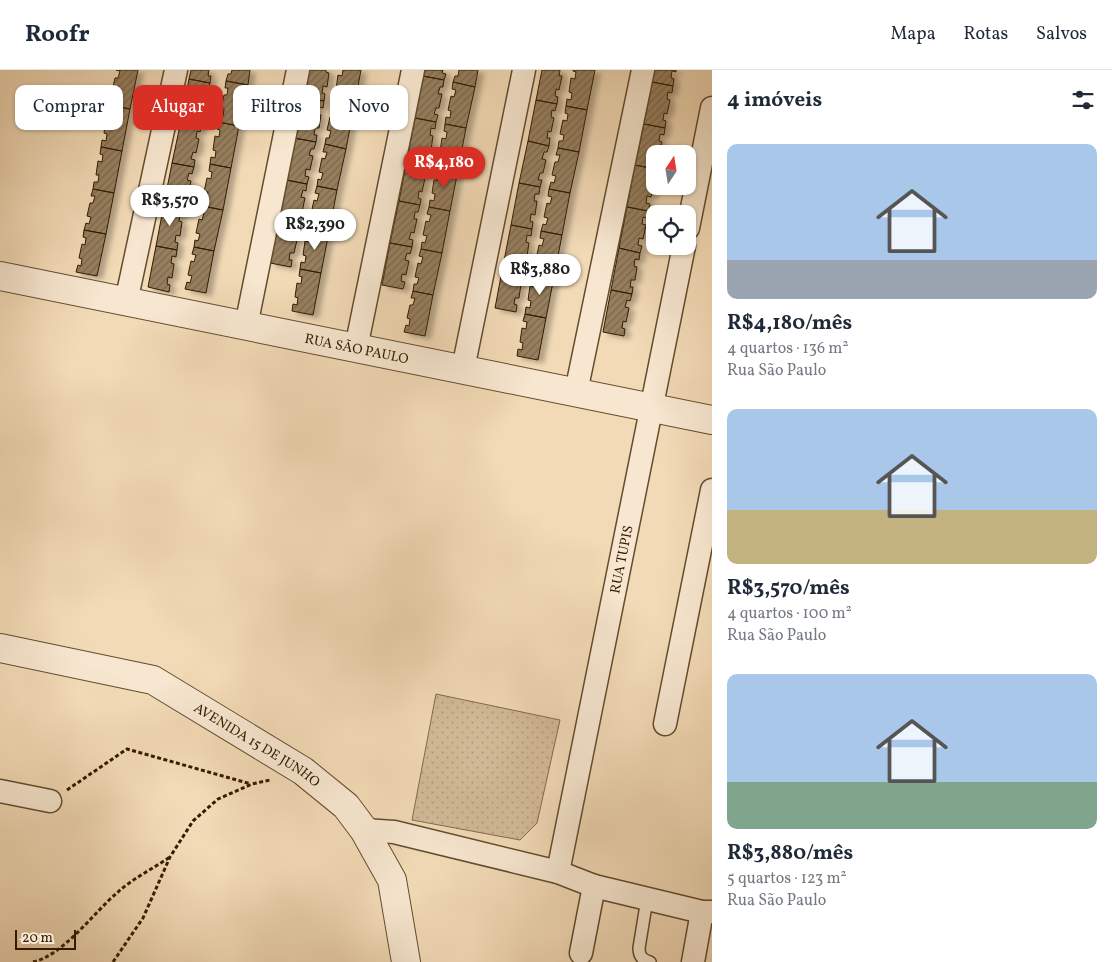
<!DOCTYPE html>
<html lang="pt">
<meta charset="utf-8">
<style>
body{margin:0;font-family:Vollkorn,serif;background:#f6f6f7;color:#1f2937;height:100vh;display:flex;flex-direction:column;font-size:19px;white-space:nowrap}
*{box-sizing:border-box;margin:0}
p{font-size:16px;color:#747a83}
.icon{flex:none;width:28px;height:28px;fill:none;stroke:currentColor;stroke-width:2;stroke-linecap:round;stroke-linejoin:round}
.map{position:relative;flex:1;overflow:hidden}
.sheet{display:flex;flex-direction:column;background:#fff;width:400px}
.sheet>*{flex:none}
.top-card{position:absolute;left:15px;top:15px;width:475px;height:45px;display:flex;gap:10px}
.needle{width:32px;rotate:12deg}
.buttons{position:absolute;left:646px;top:75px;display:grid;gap:10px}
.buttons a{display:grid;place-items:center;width:50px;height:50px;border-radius:10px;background:#fff;box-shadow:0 1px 4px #0004;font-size:25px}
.scale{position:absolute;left:15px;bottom:12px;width:61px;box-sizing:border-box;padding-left:5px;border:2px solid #331c00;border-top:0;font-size:14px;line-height:18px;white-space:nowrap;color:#331c00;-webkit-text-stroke:4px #f7e7d0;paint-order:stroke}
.price{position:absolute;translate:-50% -42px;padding:0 11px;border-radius:18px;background:#fff;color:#222;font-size:16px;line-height:32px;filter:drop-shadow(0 1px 2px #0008)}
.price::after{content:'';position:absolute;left:50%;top:30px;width:15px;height:11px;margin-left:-8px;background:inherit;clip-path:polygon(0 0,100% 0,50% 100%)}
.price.active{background:#d93025;color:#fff}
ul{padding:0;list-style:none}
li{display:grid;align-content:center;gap:10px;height:265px;padding:0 15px}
li span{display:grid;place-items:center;height:155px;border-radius:10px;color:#555}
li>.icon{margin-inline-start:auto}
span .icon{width:90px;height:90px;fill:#fffc;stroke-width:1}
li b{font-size:21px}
h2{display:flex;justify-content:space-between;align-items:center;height:60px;padding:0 15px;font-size:21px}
.tag{padding:0 18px;border-radius:10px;background:#fff;box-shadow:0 1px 4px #0004;font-size:18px;line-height:45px}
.tag.active{background:#d93025;color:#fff}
header{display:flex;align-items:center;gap:30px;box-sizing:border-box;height:70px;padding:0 25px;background:#fff;border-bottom:1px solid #e0e1e3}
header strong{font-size:24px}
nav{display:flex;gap:28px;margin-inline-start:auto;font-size:18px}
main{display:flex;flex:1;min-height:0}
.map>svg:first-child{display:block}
</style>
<header>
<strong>Roofr</strong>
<nav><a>Mapa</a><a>Rotas</a><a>Salvos</a></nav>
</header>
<main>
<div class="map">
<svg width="712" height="892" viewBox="0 0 712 892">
<defs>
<pattern id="grass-dots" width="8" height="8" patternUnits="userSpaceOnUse" patternTransform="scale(1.25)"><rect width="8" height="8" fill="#d2ba97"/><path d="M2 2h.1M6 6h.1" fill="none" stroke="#b59f80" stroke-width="1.8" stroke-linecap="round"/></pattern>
<pattern id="building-hatch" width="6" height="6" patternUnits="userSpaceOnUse" patternTransform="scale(1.25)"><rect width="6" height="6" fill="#967f5f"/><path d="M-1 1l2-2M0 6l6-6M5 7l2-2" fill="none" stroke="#7b674c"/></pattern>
<filter id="shadow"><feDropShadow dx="5.5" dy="3" stdDeviation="2.5" flood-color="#0004"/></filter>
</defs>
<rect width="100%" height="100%" fill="#f2dab6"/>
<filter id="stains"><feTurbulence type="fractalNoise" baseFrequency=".004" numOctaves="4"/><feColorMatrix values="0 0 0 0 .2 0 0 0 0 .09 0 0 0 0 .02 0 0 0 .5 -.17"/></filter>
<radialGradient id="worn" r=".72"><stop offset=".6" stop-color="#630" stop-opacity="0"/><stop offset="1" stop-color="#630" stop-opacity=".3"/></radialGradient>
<path fill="url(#grass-dots)" stroke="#826b4c" d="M436,624l124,26 -23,103 -17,17 -108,-20z"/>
<path fill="url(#building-hatch)" stroke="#331c00" filter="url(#shadow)" d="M116,0h22l-8,39 -21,-4 1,-7 4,1 1,-7 -3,-1 3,-13h3l2,-7z
M191,0h18l-1,6h3l-1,7 -21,-4z
M232,0h18l-2,15 -22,-4 2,-7h3z
M308,0h18v2l3,1 -2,14 -4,-1 -1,7 3,1 -1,7 -21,-4z
M343,0h18l-7,37 -21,-4 1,-7h4l1,-7h-3l2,-14 4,1z
M424,0h19l-1,3 4,1 -2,6 -21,-4z
M459,0h19l-3,17 -22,-5 2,-6h3z
M542,0h18l-1,6h3l-3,14 -3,-1 -1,7 3,1 -1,7 -21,-4z
M573,0h22l-8,40 -21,-4 1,-7 4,1 1,-7 -3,-1 2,-14 4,1 1,-7 -3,-1z
M654,0h22v2l-4,-1 -1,7 3,1 -1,7 -21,-4z
M423,6l21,4 -1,7h-3l-2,7h4l-3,14h-3l-2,6 4,1 -2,7 -21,-4z
M189,9l21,4 -2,7h-3l-1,7h3l-3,14 -3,-1 -1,7 3,1 -1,7 -21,-4z
M226,11l22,4 -9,41 -21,-4 1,-7 4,1 1,-7 -3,-1 3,-13h3l1,-7h-3z
M453,12l22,5 -9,41 -21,-4 1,-7 4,1 1,-7 -3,-1 3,-14 3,1 2,-7 -4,-1z
M652,12l21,4 -1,7 -4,-1 -1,7 3,1 -3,14 -3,-1 -1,7 3,1 -1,7 -21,-4z
M303,27l21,4 -1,7 -4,-1 -1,7 3,1 -2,13h-4l-1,7h3l-1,7 -22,-4z
M536,30l21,4 -2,7 -3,-1 -1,7 3,1 -3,14 -3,-1 -1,7h3l-1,8 -21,-5z
M333,33l21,4 -8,42 -21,-5 1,-6h3l2,-7 -4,-1 3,-13h4l1,-7h-4z
M109,35l21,4 -8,42 -21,-4 1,-7 4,1 1,-7 -3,-1 2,-14 4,1 1,-7 -3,-1z
M566,36l21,4 -8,42 -21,-4 1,-7h4l1,-6 -4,-1 3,-14 4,1 1,-7 -3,-1z
M415,48l21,4 -1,7 -4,-1 -1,7 3,1 -2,14 -4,-1 -1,7 3,1 -1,7 -21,-4z
M181,51l21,4 -2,7 -3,-1 -1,7 3,1 -3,14 -3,-1 -2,7 4,1 -1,7 -22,-4z
M218,52l21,4 -8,42 -21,-4 1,-7 4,1 1,-7 -3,-1 2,-14 4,1 1,-7 -3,-1z
M445,54l21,4 -8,42 -21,-4 1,-7h4l1,-6 -3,-1 2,-14 4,1 1,-7 -3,-1z
M644,54l21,4 -1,7 -4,-1 -1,7 3,1 -3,12h-4v15l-20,-4z
M294,68l22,4 -2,7h-3l-2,6 4,1 -3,14 -4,-1 -1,7 4,1 -2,7 -21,-4z
M528,71l21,5 -2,6h-3l-2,7 4,1 -3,13h-3l-2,7h4l-2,7 -21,-4z
M325,74l21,5 -9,41 -20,-4 1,-7 3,1 2,-7 -4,-1 3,-14 3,1 2,-7h-4z
M101,77l21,4 -8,42 -21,-4 1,-7h4l1,-7h-3l2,-14 4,1 1,-7 -3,-1z
M558,78l21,4 -9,41 -21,-4 2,-7 3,1 2,-7 -4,-1 3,-13h3l2,-7h-4z
M407,90l21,4 -2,7 -3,-1 -1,7 3,1 -3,14 -3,-1 -1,7 3,1 -1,6 -21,-4z
M172,93l22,4 -2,7 -3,-1 -2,7 4,1 -3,13h-4l-1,7h3l-1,7 -21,-4z
M210,94l21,4 -8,42 -21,-4 1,-7h4l1,-7h-4l3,-14 4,1 1,-7 -3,-1z
M635,95l20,4v7l-4,-1 -1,7 4,1 -3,14 -4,-1 -1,7 4,1 -2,7 -21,-4z
M437,96l21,4 -8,41 -21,-4 1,-7 4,1 1,-7 -3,-1 2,-13h4l1,-7h-3z
M286,110l21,4 -1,7 -3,-1 -2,7 4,1 -3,14 -4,-1 -1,7 4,1 -2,7 -21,-5z
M519,113l21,4 -1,7h-4l-1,7h3l-2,14 -4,-1 -1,7 3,1 -1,7 -21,-4z
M317,116l20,4 -8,42 -21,-4 2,-7h3l2,-7h-4l3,-14 3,1 2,-7 -4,-1z
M93,119l21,4 -8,41 -22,-4 2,-7 3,1 2,-7 -4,-1 3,-13h3l2,-7h-4z
M549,119l21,4 -8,42 -21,-4 2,-7 3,1 2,-7 -4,-1 3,-14 3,1 2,-7 -4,-1z
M399,131l21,4 -2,7h-3l-1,7h3l-3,14 -3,-1 -2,7 4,1 -1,7 -22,-4z
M164,134l21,4 -1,7 -4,-1 -1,7 3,1 -2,14 -4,-1 -1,7 3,1 -1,7 -21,-4z
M202,136l21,4 -9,41 -20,-4 1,-7 3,1 2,-7 -4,-1 3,-14 3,1 2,-7h-4z
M429,137l21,4 -8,42 -21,-4 1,-7 3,1 2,-7 -4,-1 3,-14 3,1 2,-7 -4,-1z
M627,137l21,4 -1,7 -4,-1 -1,7 4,1 -3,14 -4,-1 -1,7 4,1 -2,7 -21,-5z
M278,151l21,5 -1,7 -4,-1 -1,7 4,1 -3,13h-4l-1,7h3l-1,7 -21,-4z
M511,155l21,4 -1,7 -4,-1 -1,7 3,1 -2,13h-4l-1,7h3l-1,7 -21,-4z
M308,158l21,4 -8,41 -21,-4 1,-7 4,1 1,-7 -3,-1 2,-14 4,1 1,-7h-3z
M84,160l22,4 -9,42 -21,-4 2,-7 3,1 1,-7 -3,-1 3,-14 3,1 1,-7 -3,-1z
M541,161l21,4 -8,42 -21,-4 1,-7h4l1,-7h-3l3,-14 3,1 2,-7 -4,-1z
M390,173l22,4 -2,7 -3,-1 -2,7 4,1 -3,14 -4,-1 -1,7 4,1 -2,7 -21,-4z
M156,176l21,4 -1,7 -4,-1 -1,7 3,1 -2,14 -4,-1 -1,7 3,1 -1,7 -21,-5z
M194,177l20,4 -8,42 -21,-4 2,-7 3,1 2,-7 -4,-1 3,-14 3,1 2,-7 -4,-1z
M619,178l21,5 -1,7 -4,-1 -1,7 3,1 -2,13h-4l-1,7h3l-1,7 -21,-4z
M421,179l21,4 -9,42 -20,-4 1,-7h3l2,-6 -4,-1 3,-14 3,1 2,-7 -4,-1z
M503,196l21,4 -1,7h-4l-1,7h3l-2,14h-4l-1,6 3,1 -1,7 -21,-4z
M300,199l21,4 -8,42 -21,-4 1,-7 4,1 1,-7 -3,-1 2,-14 4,1 1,-7 -3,-1z
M533,203l21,4 -8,41 -21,-4 1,-7 4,1 1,-7 -3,-1 2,-14 4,1 1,-7h-3z
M611,220l21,4 -2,7 -3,-1 -2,7 4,1 -3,14 -3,-1 -1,7 3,1 -1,7 -21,-4z
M413,221l20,4 -8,41 -21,-4 2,-7 3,1 1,-7 -3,-1 3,-13h3l2,-7h-4z
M525,244l21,4 -8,42 -21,-4 1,-7 4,1 1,-7 -3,-1 2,-14 4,1 1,-7 -4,-1z"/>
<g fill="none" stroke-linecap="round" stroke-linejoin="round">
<g stroke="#634c2e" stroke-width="14">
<path id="service" d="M647,829l-8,49c0,8 3,12 11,14"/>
</g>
<g stroke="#634c2e" stroke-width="25">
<g id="minor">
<path d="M688,158l24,-120"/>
<path d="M126,232l50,-232"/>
<path d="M246,256l52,-256"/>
<path d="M356,278l57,-278"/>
<path d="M463,299l61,-299"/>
<path d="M576,322l67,-322"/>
<path d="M665,654l47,-234"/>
<path d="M0,721l50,10"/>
<path d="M364,760l30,2 164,40 36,14 -13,67"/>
<path id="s1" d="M558,802l126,-626"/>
<path d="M594,816l108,26h10"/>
<path d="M693,892l9,-50"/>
</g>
</g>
<g stroke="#634c2e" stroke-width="30">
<g id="tertiary">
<path id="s2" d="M0,206l712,144"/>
<path id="s3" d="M0,578l153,32 150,91 43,35 18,24 28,50 14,82"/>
</g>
</g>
<path stroke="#331c00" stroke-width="3" stroke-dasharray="4 2.5" stroke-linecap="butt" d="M67,720l60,-41 124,35
M33,892c31,-7 61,-50 85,-70 14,-13 36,-24 52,-35
M113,892l30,-44 27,-61 23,-36 25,-22 34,-15 18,-4"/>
<use href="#service" stroke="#f7e7d0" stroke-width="11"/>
<use href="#minor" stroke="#f7e7d0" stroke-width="22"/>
<use href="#tertiary" stroke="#f7e7d0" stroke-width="28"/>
</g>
<g text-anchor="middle" stroke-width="4.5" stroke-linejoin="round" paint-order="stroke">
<g font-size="14" fill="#331c00" stroke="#f7e7d0">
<text dy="5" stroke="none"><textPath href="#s2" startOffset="364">RUA SÃO PAULO</textPath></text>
<text dy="5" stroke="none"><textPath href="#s1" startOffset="319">RUA TUPIS</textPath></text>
<text dy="5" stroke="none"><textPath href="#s3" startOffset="279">AVENIDA 15 DE JUNHO</textPath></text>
</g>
</g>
<rect width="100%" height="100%" filter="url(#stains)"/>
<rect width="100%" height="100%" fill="url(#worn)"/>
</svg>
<div class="buttons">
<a><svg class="needle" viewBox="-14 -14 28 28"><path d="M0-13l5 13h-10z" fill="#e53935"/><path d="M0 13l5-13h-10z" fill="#747a83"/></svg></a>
<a><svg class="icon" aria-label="locate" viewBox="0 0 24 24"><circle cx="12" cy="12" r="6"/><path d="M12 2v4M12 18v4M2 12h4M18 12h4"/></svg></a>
</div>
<div class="scale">20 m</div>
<b class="price active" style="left:444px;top:119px">R$4,180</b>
<b class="price" style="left:170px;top:157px">R$3,570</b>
<b class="price" style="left:315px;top:181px">R$2,390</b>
<b class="price" style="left:540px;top:226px">R$3,880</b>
<div class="top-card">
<a class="tag">Comprar</a>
<a class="tag active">Alugar</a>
<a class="tag">Filtros</a>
<a class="tag">Novo</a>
</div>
</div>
<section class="sheet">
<h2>4 imóveis<svg class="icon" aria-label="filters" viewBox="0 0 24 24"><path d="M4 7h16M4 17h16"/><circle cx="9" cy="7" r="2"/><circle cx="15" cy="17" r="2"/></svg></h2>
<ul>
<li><span style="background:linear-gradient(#a9c7e8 75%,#9aa5b1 0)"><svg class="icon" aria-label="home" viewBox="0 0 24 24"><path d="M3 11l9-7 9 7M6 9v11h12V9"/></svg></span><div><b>R$4,180/mês</b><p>4 quartos · 136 m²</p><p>Rua São Paulo</p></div></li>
<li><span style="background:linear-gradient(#a9c7e8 65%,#c2b280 0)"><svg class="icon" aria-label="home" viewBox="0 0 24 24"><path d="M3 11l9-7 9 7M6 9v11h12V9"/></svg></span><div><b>R$3,570/mês</b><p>4 quartos · 100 m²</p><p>Rua São Paulo</p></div></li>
<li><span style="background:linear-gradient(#a9c7e8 70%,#7fa58c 0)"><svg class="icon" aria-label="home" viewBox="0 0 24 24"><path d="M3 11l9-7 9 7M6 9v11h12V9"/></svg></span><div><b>R$3,880/mês</b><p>5 quartos · 123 m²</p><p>Rua São Paulo</p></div></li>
</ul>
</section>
</main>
